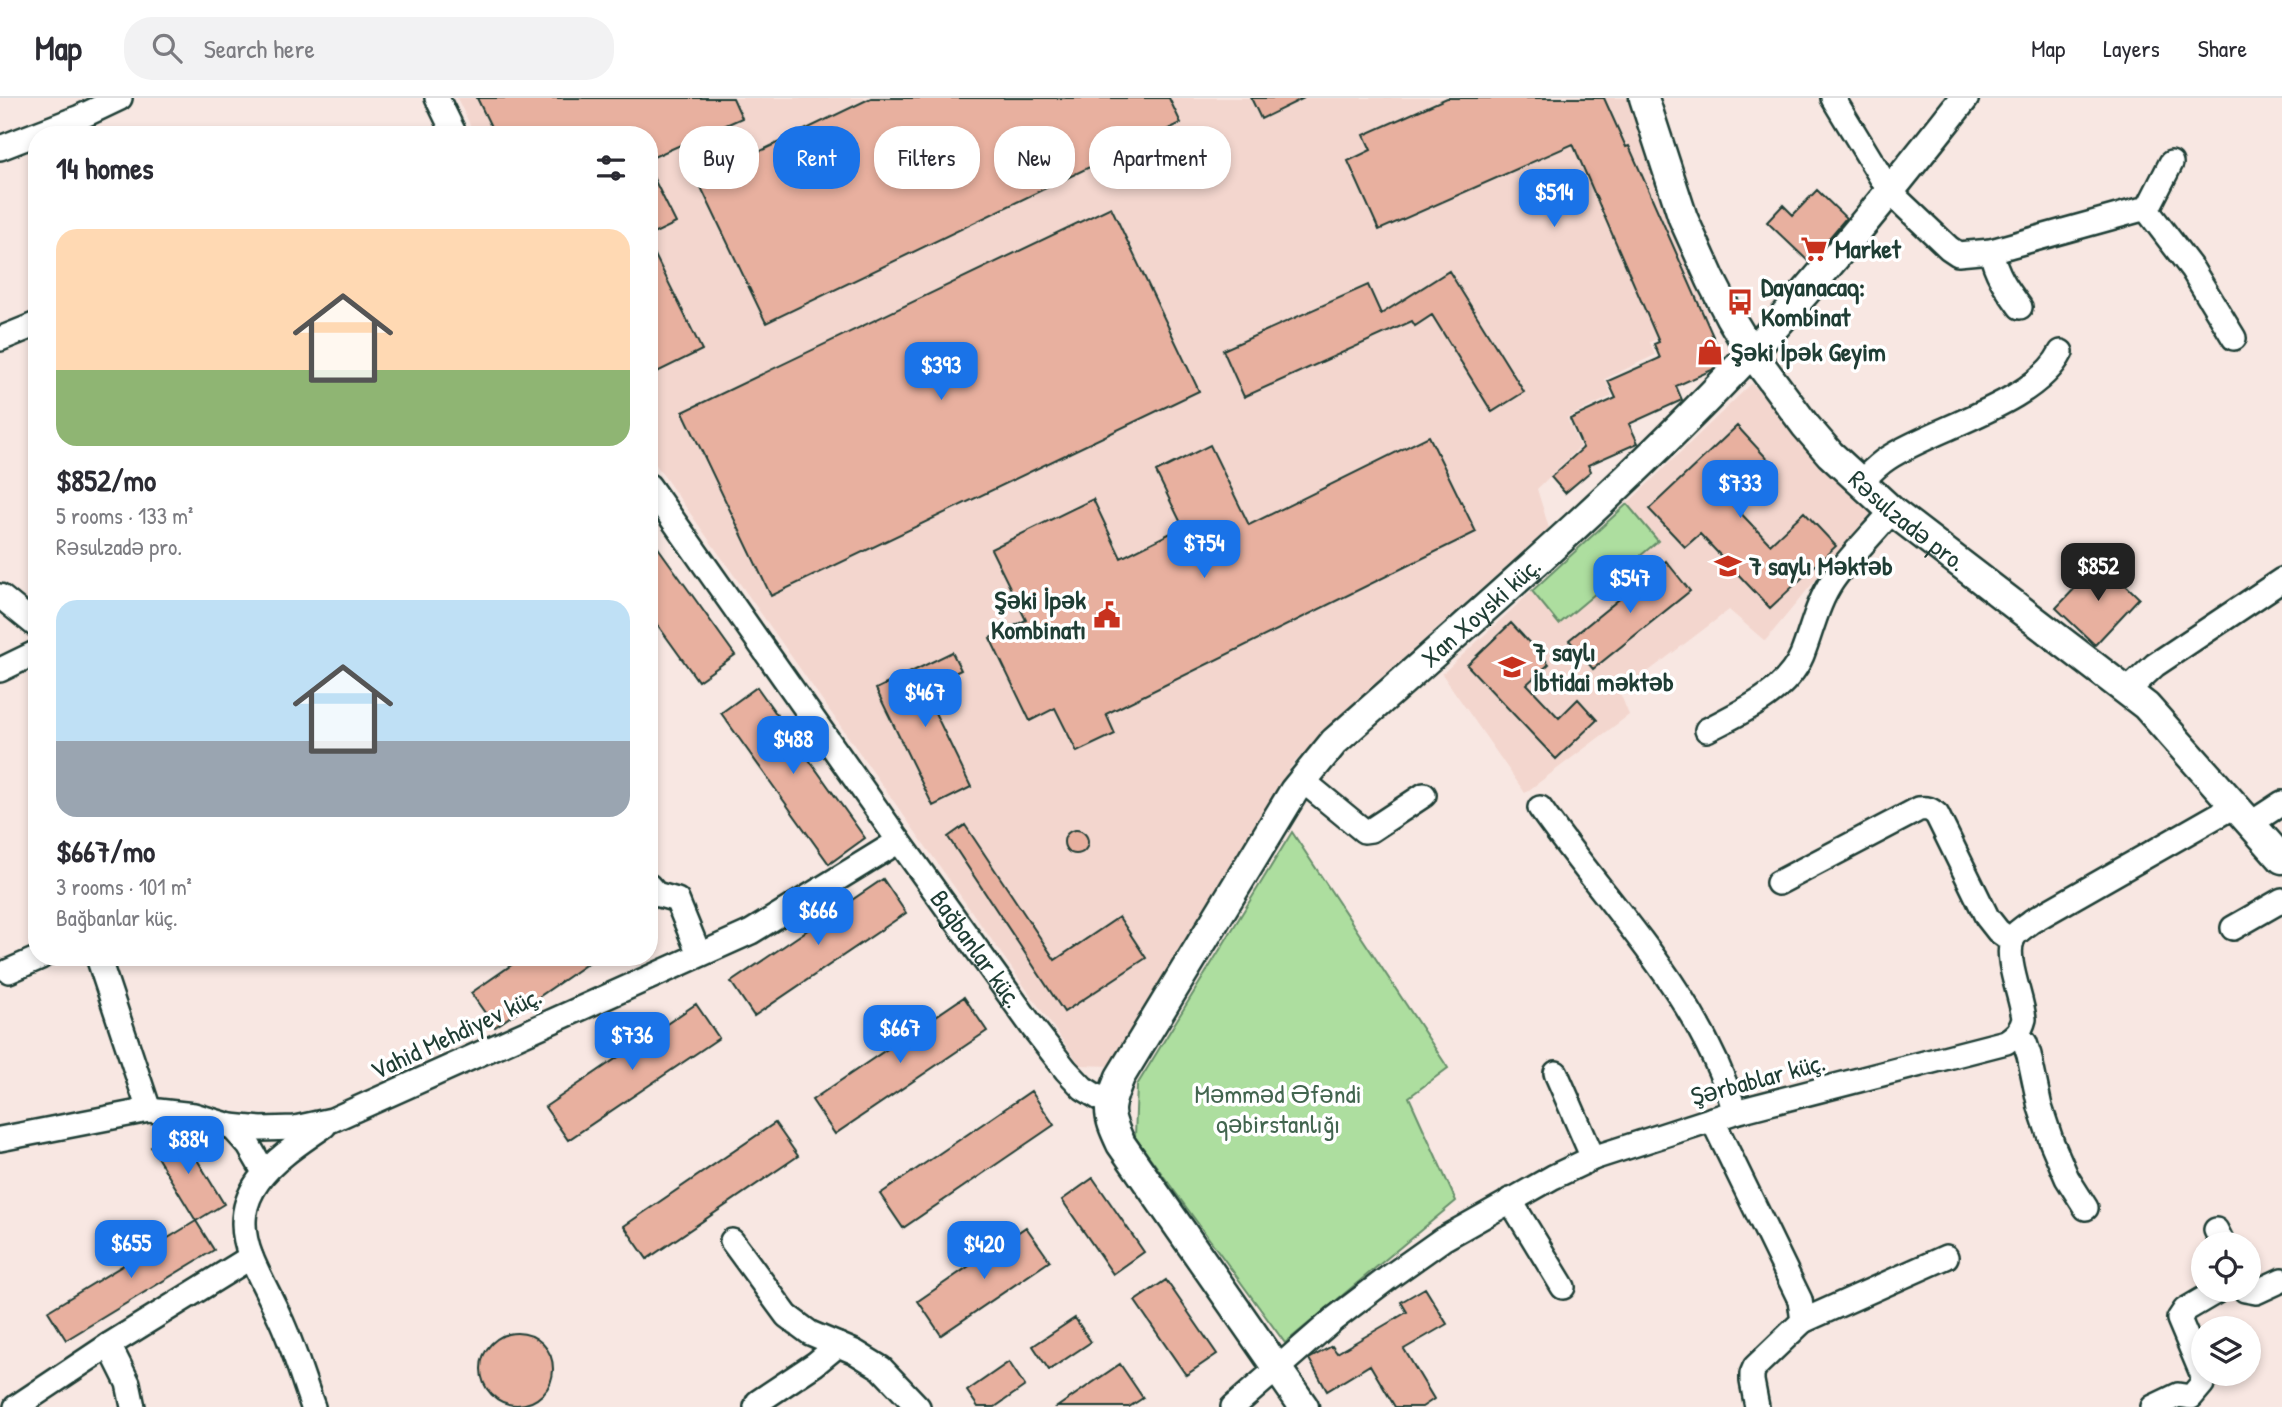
<!DOCTYPE html>
<meta charset="utf-8">
<style>
body{margin:0;font-family:"Patrick Hand",sans-serif;background:#f2f2f3;color:#2b2b33;height:100vh;display:flex;flex-direction:column;font-size:26px;white-space:nowrap}
*{box-sizing:border-box;margin:0}
p{font-size:23px;color:#7c7c81}
.icon{flex:none;width:38px;height:38px;fill:none;stroke:currentColor;stroke-width:2;stroke-linecap:round;stroke-linejoin:round}
.map{position:relative;flex:1;overflow:hidden}
.side{position:absolute;left:28px;top:28px;width:630px;height:840px;display:flex;flex-direction:column;background:#fff;border-radius:28px;box-shadow:0 4px 10px #0003}
.side>*{flex:none}
.banner{position:absolute;left:679px;top:28px;width:665px;height:63px;display:flex;gap:14px}
.tools{position:absolute;left:2191px;top:1134px;display:grid;gap:14px}
.tools a{display:grid;place-items:center;width:70px;height:70px;border-radius:50%;background:#fff;box-shadow:0 4px 10px #0003;font-size:35px}
.price{position:absolute;translate:-50% -60px;padding:0 16px;border-radius:14px;background:#1a73e8;color:#fff;font-size:23px;line-height:46px;filter:drop-shadow(0 2px 4px #0008)}
.price::after{content:'';position:absolute;left:50%;top:42px;width:21px;height:16px;margin-left:-10px;background:inherit;clip-path:polygon(0 0,100% 0,50% 100%)}
.price.on{background:#222;color:#fff}
ul{padding:0;list-style:none}
li{display:grid;align-content:center;gap:14px;height:371px;padding:0 28px}
li span{display:grid;place-items:center;height:217px;border-radius:21px;color:#555}
li>.icon{margin-inline-start:auto}
span .icon{width:126px;height:126px;fill:#fffc;stroke-width:1}
li b{font-size:30px}
h2{display:flex;justify-content:space-between;align-items:center;height:84px;padding:0 28px;font-size:30px}
.chip{padding:0 24px;border-radius:28px;background:#fff;box-shadow:0 4px 10px #0003;font-size:24px;line-height:63px}
.chip.on{background:#1a73e8;color:#fff}
header{display:flex;align-items:center;gap:42px;box-sizing:border-box;height:98px;padding:0 35px;background:#fff;border-bottom:2px solid #e1e1e2}
header strong{font-size:33px}
nav{display:flex;gap:38px;margin-inline-start:auto;font-size:24px}
.search{width:490px;height:63px;background:#f2f2f3;display:flex;align-items:center;gap:18px;box-sizing:border-box;padding:0 24px;border-radius:28px;color:#7c7c81;font-size:26px}
.map>svg:first-child{display:block}
</style>
<header>
<strong>Map</strong>
<div class="search"><svg class="icon" aria-label="search" viewBox="0 0 24 24"><circle cx="10" cy="10" r="6"/><path d="M15 15l6 6"/></svg>Search here</div>
<nav><a>Map</a><a>Layers</a><a>Share</a></nav>
</header>
<div class="map">
<svg width="2282" height="1309" viewBox="0 0 2282 1309">
<rect width="100%" height="100%" fill="#f8e7e2"/>
<filter id="ink" filterUnits="userSpaceOnUse"><feTurbulence type="fractalNoise" baseFrequency=".0143" numOctaves="2"/><feDisplacementMap in="SourceGraphic" scale="14" xChannelSelector="R" yChannelSelector="G"/><feConvolveMatrix kernelMatrix="1 2 1 2 8 2 1 2 1" color-interpolation-filters="sRGB"/></filter>
<g filter="url(#ink)">
<path fill="#f3d6ce" d="M457,0h1175l26,97 51,121 -59,26 5,13 -50,24 7,17 -45,22 13,29 -43,42 12,39 -196,175 -61,62 -181,301 -31,-1 -431,-610v-320h-174z
M1752,285l76,88 43,42 -106,128 -36,-31 -109,83 9,22 -104,78 -83,-119 90,-83 27,32 99,-82 -31,-37z"/>
<path fill="#adde9f" stroke="#668e6a" stroke-width="2" d="M1627,406l31,37 -99,83 -27,-33z
M1292,734l156,236 -39,29 47,104 -171,142 -150,-206 2,-52z"/>
<path fill="#e8b09f" stroke="#1f3d34" stroke-width="2" d="M477,0h256l9,20 -93,41v-24h-154z
M871,0h298l12,25 -415,200 -68,-142z
M1251,0h53l-43,21z
M1447,0h157l22,49 3,-1 94,213 -11,11 -36,16 6,14 -53,24 9,19 -50,22 3,6 -26,22 -14,-16 32,-29 -13,-29 46,-21 -8,-17 52,-23 -6,-14 5,-2 -86,-198 -194,86 -31,-69 23,-11 -7,-15z
M649,71l27,54 -27,13z
M1817,92l29,28 -37,44 -42,-40 16,-17 10,10z
M1111,109l88,184 -428,205 -88,-184z
M649,145l53,107 -53,26z
M1449,173l75,121 -32,20 -60,-97 -17,11 -3,-5 -168,76 -21,-47 145,-65 13,29z
M1737,328l36,39 -41,39 38,40 34,-32 32,34 -66,62 -70,-74 -15,13 -36,-38z
M1429,338l47,96 -370,182 9,20 -38,18 -22,-44 -25,13 -40,-83 36,-18 -35,-71 102,-50 28,59 62,-31 -27,-55 54,-27 39,80z
M649,437l86,120 -37,26 -49,-68z
M1666,463l24,30 -97,78 -24,-29z
M2101,463l38,37 -44,47 -39,-37z
M1511,525l38,41 -22,20 32,34 19,-19 19,21 -41,39 -89,-94z
M952,554l9,18 -38,18 48,99 -38,19 -57,-117z
M757,589l108,151 -36,26 -108,-151z
M965,727l90,135 64,-43 27,41 -82,54 -116,-175z
M1064 744a12 12 0 1 1 24 0a12 12 0 1 1-24 0Z
M883,781l23,34 -152,103 -23,-34z
M523,859h74l-102,70 -24,-34z
M964,899l23,34 -152,103 -23,-34z
M696,906l23,34 -151,102 -23,-33z
M1031,993l23,34 -151,103 -23,-34z
M775,1025l23,33 -151,103 -23,-33z
M179,1032l45,74 -28,17 -45,-74z
M1093,1080l51,74 -31,22 -51,-74z
M196,1123l18,29 -148,90 -18,-29z
M1026,1129l24,34 -109,74 -23,-34z
M1166,1182l51,74 -31,21 -51,-74z
M1425,1190l22,36 -43,25 30,50 -12,8h-27l-25,-42 -43,26 -18,-32 23,-13 5,7 70,-41 -6,-10z
M1075,1220l16,24 -42,28 -16,-24z
M481 1271a36 36 0 1 1 72 0a36 36 0 1 1-72 0Z
M1009,1264l16,24 -30,21h-17l-11,-16z
M1120,1266l23,34 -14,9h-72z"/>
<g fill="none" stroke-linecap="round" stroke-linejoin="round">
<g stroke="#1f3d34" stroke-width="28">
<g id="minor">
<path d="M437,0l18,37"/>
<path d="M1833,0l57,94 59,56 9,6 33,-3 148,-41h8l45,59 42,69"/>
<path d="M0,50l80,-31 40,-19"/>
<path d="M2147,112l24,-47"/>
<path d="M1991,153c5,23 15,37 29,56"/>
<path d="M0,241l37,-15"/>
<path d="M1860,385c9,-9 17,-18 28,-25 47,-31 147,-54 173,-106"/>
<path id="s1" d="M649,388l250,355 135,188 32,41 17,18 26,16"/>
<path d="M0,498l37,30"/>
<path d="M0,572l37,-18"/>
<path d="M2127,593l28,-26 127,-85"/>
<path d="M1707,632c34,-18 79,-37 95,-75 10,-25 15,-52 31,-75 17,-24 40,-46 59,-69"/>
<path d="M1302,682l62,51 7,-1 53,-35"/>
<path d="M1540,710c70,100 158,183 195,304"/>
<path d="M2250,726l32,-21"/>
<path d="M1778,785l141,-74c8,-1 12,0 18,6l50,102 11,14 14,10"/>
<path d="M649,788l7,8 21,6 22,54"/>
<path d="M2233,830l49,-28"/>
<path d="M98,859l51,153"/>
<path d="M9,873l32,-14"/>
<path d="M2017,937l8,8 4,12 11,52 12,36 15,35 19,30"/>
<path d="M1556,975l37,85"/>
<path d="M1712,1021l88,181 3,21 -48,46 -3,7v7l5,26"/>
<path d="M231,1028l18,20 15,26"/>
<path d="M0,1041l149,-29 45,5 37,11 30,3 34,-1 37,-8 419,-188 148,-91"/>
<path d="M1510,1102l53,87"/>
<path d="M2216,1132l7,14"/>
<path d="M732,1143l55,75 23,17 45,19 26,16 37,39"/>
<path d="M2245,1192l11,2 26,-12"/>
<path d="M1803,1223l143,-64"/>
<path d="M109,1247l19,38 5,24"/>
<path d="M16,1309l93,-62 142,-88"/>
<path d="M313,1309c-11,-30 -20,-62 -34,-91 -9,-20 -20,-39 -28,-59 -26,-66 25,-98 73,-131"/>
<path d="M756,1309l2,-5 57,-38 23,-19"/>
<path d="M1233,1309l101,-88 54,-41 55,-39 110,-62 40,-19 142,-46 271,-70c10,-7 15,-11 18,-23 -2,-22 -19,-58 -12,-79 3,-8 14,-14 20,-19l202,-115"/>
<path d="M2153,1309l25,-12 13,2 11,-13 1,-8 -24,-57 6,-9 34,-20"/>
</g>
</g>
<g stroke="#1f3d34" stroke-width="33">
<g id="tertiary">
<path id="s2" d="M1644,0l39,120 28,62 19,37 21,35 54,73 25,29 62,57 254,195 136,153"/>
<path id="s3" d="M1304,1309l-183,-263c-15,-32 -14,-35 -1,-67l174,-286 40,-49c142,-126 287,-250 417,-389 75,-81 145,-168 213,-255"/>
</g>
</g>
<use href="#minor" stroke="#fff" stroke-width="23"/>
<use href="#tertiary" stroke="#fff" stroke-width="28"/>
</g>
</g>
<defs>
<g id="supermarket-bare" transform="scale(2.1)"><path d="M-6-5.5h2.5l.6 2H6L4.5 2H-2.5L-4.4-4H-6ZM-1.5 3.2a1.3 1.3 0 1 0 .1 0ZM3 3.2a1.3 1.3 0 1 0 .1 0Z" fill="#c8321e" stroke="#fff" stroke-width="2.5" paint-order="stroke"/></g>
<g id="bus-bare" transform="scale(2.1)"><path d="M-5-6H5V4H4V6H2V4H-2V6H-4V4H-5ZM-3.5-4V0h7V-4ZM-3.5 1.2v1.5H-2V1.2ZM2 1.2v1.5H3.5V1.2Z" fill="#c8321e" stroke="#fff" stroke-width="2.5" paint-order="stroke"/></g>
<g id="shop-bare" transform="scale(2.1)"><path d="M-5-2.5h2.3a2.7 3.5 0 0 1 5.4 0H5L5.5 6h-11ZM-1.5-2.5h3a1.5 2.3 0 0 0-3 0Z" fill="#c8321e" stroke="#fff" stroke-width="2.5" paint-order="stroke"/></g>
<g id="school-bare" transform="scale(2.1)"><path d="M0-5L7-2L0 1L-7-2ZM-4 1L0 2.5L4 1V4Q0 6-4 4Z" fill="#c8321e" stroke="#fff" stroke-width="2.5" paint-order="stroke"/></g>
<g id="civic-bare" transform="scale(2.1)"><path d="M-.6-6.5H3V-4.5H.6V-3L4-1V1h2V6H-6V1h2V-1L-.6-3ZM-1.2 2.5V6h2.4V2.5Z" fill="#c8321e" stroke="#fff" stroke-width="2.5" paint-order="stroke"/></g>
</defs>
<g fill-rule="evenodd">
<use href="#supermarket-bare" x="1814" y="151"/>
<use href="#bus-bare" x="1740" y="204"/>
<use href="#shop-bare" x="1710" y="254"/>
<use href="#school-bare" x="1728" y="468"/>
<use href="#civic-bare" x="1107" y="517"/>
<use href="#school-bare" x="1512" y="569"/>
</g>
<g text-anchor="middle" stroke-width="7" stroke-linejoin="round" paint-order="stroke">
<g font-size="26" font-weight="bold" fill="#1f3d34" stroke="#fff" text-anchor="start">
<text x="1835" y="160">Market</text>
<text x="1761" y="198">Dayanacaq:<tspan x="1761" dy="30">Kombinat</tspan></text>
<text x="1731" y="263">Şəki İpək Geyim</text>
<text x="1749" y="477">7 saylı Məktəb</text>
<text x="1086" y="511" text-anchor="end">Şəki İpək<tspan x="1086" dy="30">Kombinatı</tspan></text>
<text x="1533" y="563">7 saylı<tspan x="1533" dy="30">İbtidai məktəb</tspan></text>
</g>
<g font-size="26" fill="#1f3d34" stroke="#fff">
<text dy="9" stroke="none"><textPath href="#s2" startOffset="508">Rəsulzadə pro.</textPath></text>
<text dy="9" stroke="none"><textPath href="#s3" startOffset="985">Xan Xoyski küç.</textPath></text>
<text dy="9" stroke="none"><textPath href="#s1" startOffset="567">Bağbanlar küç.</textPath></text>
<text transform="translate(456 935) rotate(-25)" y="9">Vahid Mehdiyev küç.</text>
<text transform="translate(1758 981) rotate(-15)" y="9">Şərbablar küç.</text>
</g>
<g font-size="26" fill="#42654f" stroke="#fff">
<text x="1278" y="1005">Məmməd Əfəndi<tspan x="1278" dy="30">qəbirstanlığı</tspan></text>
</g>
</g>
</svg>
<div class="tools">
<a><svg class="icon" aria-label="locate" viewBox="0 0 24 24"><circle cx="12" cy="12" r="6"/><path d="M12 2v4M12 18v4M2 12h4M18 12h4"/></svg></a>
<a><svg class="icon" aria-label="layers" viewBox="0 0 24 24"><path d="M12 4l9 5-9 5-9-5zM3 14l9 5 9-5"/></svg></a>
</div>
<b class="price" style="left:1554px;top:131px">$514</b>
<b class="price" style="left:941px;top:304px">$393</b>
<b class="price" style="left:1740px;top:422px">$733</b>
<b class="price" style="left:1204px;top:482px">$754</b>
<b class="price on" style="left:2098px;top:505px">$852</b>
<b class="price" style="left:1630px;top:517px">$547</b>
<b class="price" style="left:925px;top:631px">$467</b>
<b class="price" style="left:793px;top:678px">$488</b>
<b class="price" style="left:818px;top:849px">$666</b>
<b class="price" style="left:900px;top:967px">$667</b>
<b class="price" style="left:632px;top:974px">$736</b>
<b class="price" style="left:188px;top:1078px">$884</b>
<b class="price" style="left:131px;top:1182px">$655</b>
<b class="price" style="left:984px;top:1183px">$420</b>
<div class="banner">
<a class="chip">Buy</a>
<a class="chip on">Rent</a>
<a class="chip">Filters</a>
<a class="chip">New</a>
<a class="chip">Apartment</a>
</div>
<section class="side">
<h2>14 homes<svg class="icon" aria-label="filters" viewBox="0 0 24 24"><path d="M4 7h16M4 17h16"/><circle cx="9" cy="7" r="2"/><circle cx="15" cy="17" r="2"/></svg></h2>
<ul>
<li><span style="background:linear-gradient(#ffd9b3 65%,#8fb573 0)"><svg class="icon" aria-label="home" viewBox="0 0 24 24"><path d="M3 11l9-7 9 7M6 9v11h12V9"/></svg></span><div><b>$852/mo</b><p>5 rooms · 133 m²</p><p>Rəsulzadə pro.</p></div></li>
<li><span style="background:linear-gradient(#bfe0f5 65%,#9aa5b1 0)"><svg class="icon" aria-label="home" viewBox="0 0 24 24"><path d="M3 11l9-7 9 7M6 9v11h12V9"/></svg></span><div><b>$667/mo</b><p>3 rooms · 101 m²</p><p>Bağbanlar küç.</p></div></li>
</ul>
</section>
</div>
